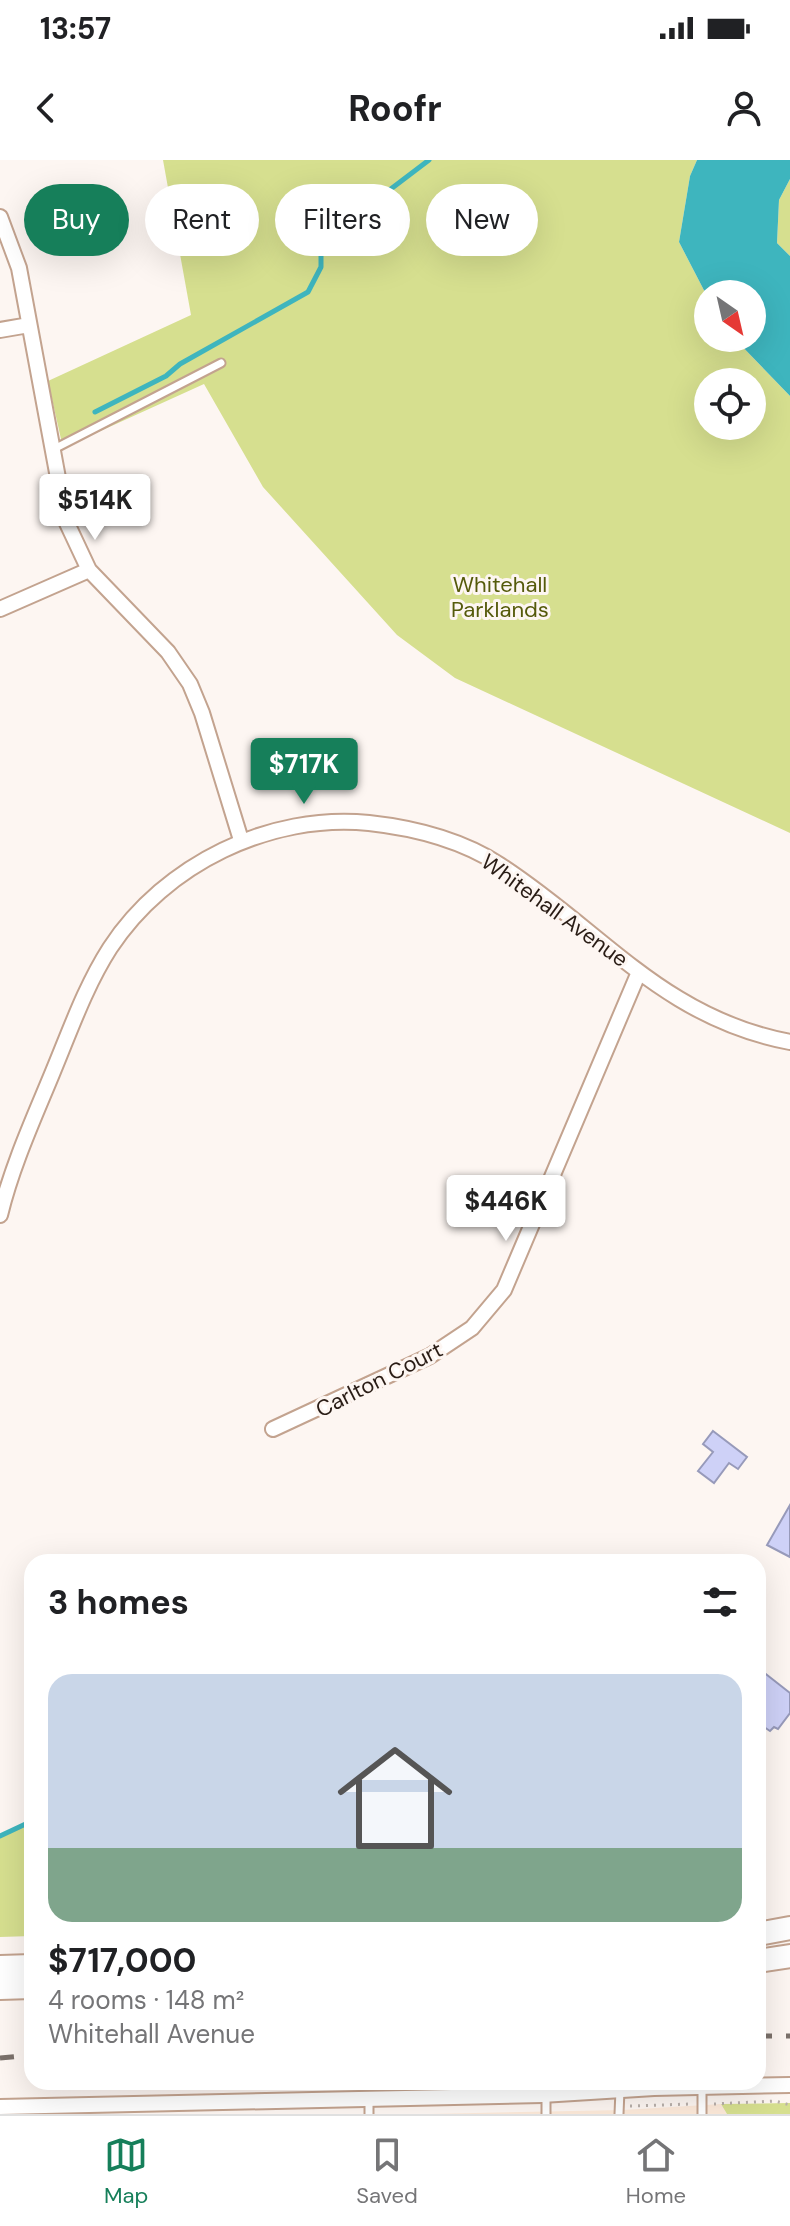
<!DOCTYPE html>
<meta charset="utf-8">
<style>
body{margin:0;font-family:"DM Sans",sans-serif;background:#f6f6f6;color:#202124;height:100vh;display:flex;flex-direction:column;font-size:30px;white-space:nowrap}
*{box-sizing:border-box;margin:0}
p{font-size:26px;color:#757577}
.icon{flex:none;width:44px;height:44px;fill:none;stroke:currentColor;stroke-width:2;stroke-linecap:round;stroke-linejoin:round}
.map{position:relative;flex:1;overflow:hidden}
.drawer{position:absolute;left:24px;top:1394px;width:742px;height:536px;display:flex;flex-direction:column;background:#fff;border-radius:24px;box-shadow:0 8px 32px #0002}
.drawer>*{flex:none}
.guide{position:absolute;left:24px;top:24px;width:742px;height:72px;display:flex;gap:16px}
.needle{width:52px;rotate:146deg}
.buttons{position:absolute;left:694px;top:120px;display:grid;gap:16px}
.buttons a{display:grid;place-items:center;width:72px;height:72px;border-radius:50%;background:#fff;box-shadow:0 8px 32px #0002;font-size:40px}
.price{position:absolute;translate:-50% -68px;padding:0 18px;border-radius:8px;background:#fff;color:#222;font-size:26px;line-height:52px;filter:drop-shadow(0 2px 4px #0008)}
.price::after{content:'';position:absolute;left:50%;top:48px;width:24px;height:18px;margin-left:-12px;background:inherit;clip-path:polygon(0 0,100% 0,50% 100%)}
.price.current{background:#167f5a;color:#fff}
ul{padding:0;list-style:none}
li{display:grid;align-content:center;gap:16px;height:424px;padding:0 24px}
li+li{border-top:2px solid #e0e0e0}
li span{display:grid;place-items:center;height:248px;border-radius:24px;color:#555}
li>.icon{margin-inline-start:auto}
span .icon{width:144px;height:144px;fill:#fffc;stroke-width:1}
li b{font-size:34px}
h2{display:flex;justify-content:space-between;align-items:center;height:96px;padding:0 24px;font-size:34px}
.tag{padding:0 28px;border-radius:36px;background:#fff;box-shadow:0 8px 32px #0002;font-size:28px;line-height:72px}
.tag.current{background:#167f5a;color:#fff}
.status{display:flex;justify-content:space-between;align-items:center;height:56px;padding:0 40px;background:#fff;direction:ltr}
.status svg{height:22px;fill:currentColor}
header{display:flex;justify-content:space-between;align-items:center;height:104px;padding:0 24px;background:#fff;font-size:36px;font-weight:700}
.tab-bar{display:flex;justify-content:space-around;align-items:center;height:112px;border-top:2px solid #e0e0e0;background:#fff;font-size:22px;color:#757577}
.tab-bar a{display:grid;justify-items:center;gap:4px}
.tab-bar .current{color:#167f5a}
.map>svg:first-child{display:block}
</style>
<div class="status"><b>13:57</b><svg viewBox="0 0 49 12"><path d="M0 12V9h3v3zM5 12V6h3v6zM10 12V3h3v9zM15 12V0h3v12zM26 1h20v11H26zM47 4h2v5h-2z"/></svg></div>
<header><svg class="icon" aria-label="back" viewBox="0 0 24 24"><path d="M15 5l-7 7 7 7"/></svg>Roofr<svg class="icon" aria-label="person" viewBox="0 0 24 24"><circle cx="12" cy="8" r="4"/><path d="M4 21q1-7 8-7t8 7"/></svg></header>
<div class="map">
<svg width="790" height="1954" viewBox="0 0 790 1954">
<rect width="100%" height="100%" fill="#fdf6f2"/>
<path fill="#fce9d9" d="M721,1944l6,10h-299l195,-4z"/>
<path fill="#d6df8f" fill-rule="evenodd" d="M163,0h534l-7,16 -11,66 29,56v40h26l56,58v437l-335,-155 -58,-43 -134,-148 -59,-103 -141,64 -15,-67 143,-66zM708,222h44v44h-44z
M790,19v77l-13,-13 2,-43z
M32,1661v115l-32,1v-101z
M790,1943v11h-63l-6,-10z"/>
<path fill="#3eb5be" d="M697,0h93v19l-11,21 -2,43 13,13v140l-56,-58h18v-44h-44v4l-29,-56 11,-66z"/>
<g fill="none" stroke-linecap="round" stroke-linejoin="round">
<path stroke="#3eb5be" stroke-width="5" d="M95,252l71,-36 14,-12 128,-72 13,-25v-25l108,-82
M0,1676l32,-15"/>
</g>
<path fill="#ced1f7" stroke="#979aba" stroke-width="2" d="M713,1271l34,26 -9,12 -9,-6 -15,20 -16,-12 15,-19 -10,-8z
M790,1345v52l-23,-12z
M762,1511l28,22v20l-12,16 -4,-2 -4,4 -12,-8v-46z"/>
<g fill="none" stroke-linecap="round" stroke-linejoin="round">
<g stroke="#c3a38f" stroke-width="11">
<path id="service" d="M52,290l169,-87
M702,1927v27
M546,1934v20
M369,1954v-16
M619,1954l1,-24"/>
</g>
<g stroke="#c3a38f" stroke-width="18">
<path id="minor" d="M0,57l19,51 47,253 23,49 79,82 22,32 12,29 39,127
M0,170l29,-5
M0,449l89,-39
M0,1055c12,-49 33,-95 52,-141 18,-43 33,-87 58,-126 55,-84 160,-135 259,-125 46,5 91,16 131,42 102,66 163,153 290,177
M273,1269l157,-73 42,-28 32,-38 135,-318
M0,1947l542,-12 112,-7 136,-3"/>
</g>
<g stroke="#c3a38f" stroke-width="26">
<path id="primary" d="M758,1774l32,-6
M758,1801l32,-5
M0,1807l32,-1
M0,1828l32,-1"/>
</g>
<path stroke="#b8afaa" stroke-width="3" stroke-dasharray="2 6" stroke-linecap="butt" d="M758,1753l3,-1
M714,1944l61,-3 15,4
M630,1946l61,-2"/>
<use href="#service" stroke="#fff" stroke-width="7"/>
<use href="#minor" stroke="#fff" stroke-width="14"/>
<use href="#primary" stroke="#fff" stroke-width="22"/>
<path stroke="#7b716b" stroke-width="5" stroke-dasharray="14 14" stroke-linecap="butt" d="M758,1876h32
M0,1898l32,-3"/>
</g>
<g text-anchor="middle" stroke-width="6" stroke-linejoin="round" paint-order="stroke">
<g font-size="22" fill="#555a0b" stroke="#fdf6f2">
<text x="500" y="432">Whitehall<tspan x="500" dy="25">Parklands</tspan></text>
</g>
<g font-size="22" fill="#291c15" stroke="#fdf6f2">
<text transform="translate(555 750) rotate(36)" y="8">Whitehall Avenue</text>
<text transform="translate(379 1219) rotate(-27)" y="8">Carlton Court</text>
</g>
</g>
</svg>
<div class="buttons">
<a><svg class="needle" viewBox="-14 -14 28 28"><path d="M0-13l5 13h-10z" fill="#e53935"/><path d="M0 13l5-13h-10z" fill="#757577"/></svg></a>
<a><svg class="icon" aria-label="locate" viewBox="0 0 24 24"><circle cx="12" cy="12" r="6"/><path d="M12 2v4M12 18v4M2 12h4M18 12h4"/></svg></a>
</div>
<b class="price" style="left:95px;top:382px">$514K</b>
<b class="price current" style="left:304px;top:646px">$717K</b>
<b class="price" style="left:506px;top:1083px">$446K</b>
<div class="guide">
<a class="tag current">Buy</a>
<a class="tag">Rent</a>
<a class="tag">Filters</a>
<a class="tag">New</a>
</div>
<section class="drawer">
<h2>3 homes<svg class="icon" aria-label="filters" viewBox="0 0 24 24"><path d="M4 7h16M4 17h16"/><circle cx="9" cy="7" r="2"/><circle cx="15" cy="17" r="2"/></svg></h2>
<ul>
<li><span style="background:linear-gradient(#c9d6e8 70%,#7fa58c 0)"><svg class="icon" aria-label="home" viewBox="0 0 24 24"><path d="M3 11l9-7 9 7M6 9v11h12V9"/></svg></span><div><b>$717,000</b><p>4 rooms · 148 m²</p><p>Whitehall Avenue</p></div></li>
</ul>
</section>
</div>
<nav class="tab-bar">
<a class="current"><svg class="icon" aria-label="map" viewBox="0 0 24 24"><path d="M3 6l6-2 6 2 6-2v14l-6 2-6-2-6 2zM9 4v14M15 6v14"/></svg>Map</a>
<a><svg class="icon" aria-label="saved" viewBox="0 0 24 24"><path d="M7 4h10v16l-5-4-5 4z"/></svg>Saved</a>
<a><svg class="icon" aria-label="home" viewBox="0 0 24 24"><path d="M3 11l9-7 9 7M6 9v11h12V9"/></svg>Home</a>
</nav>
